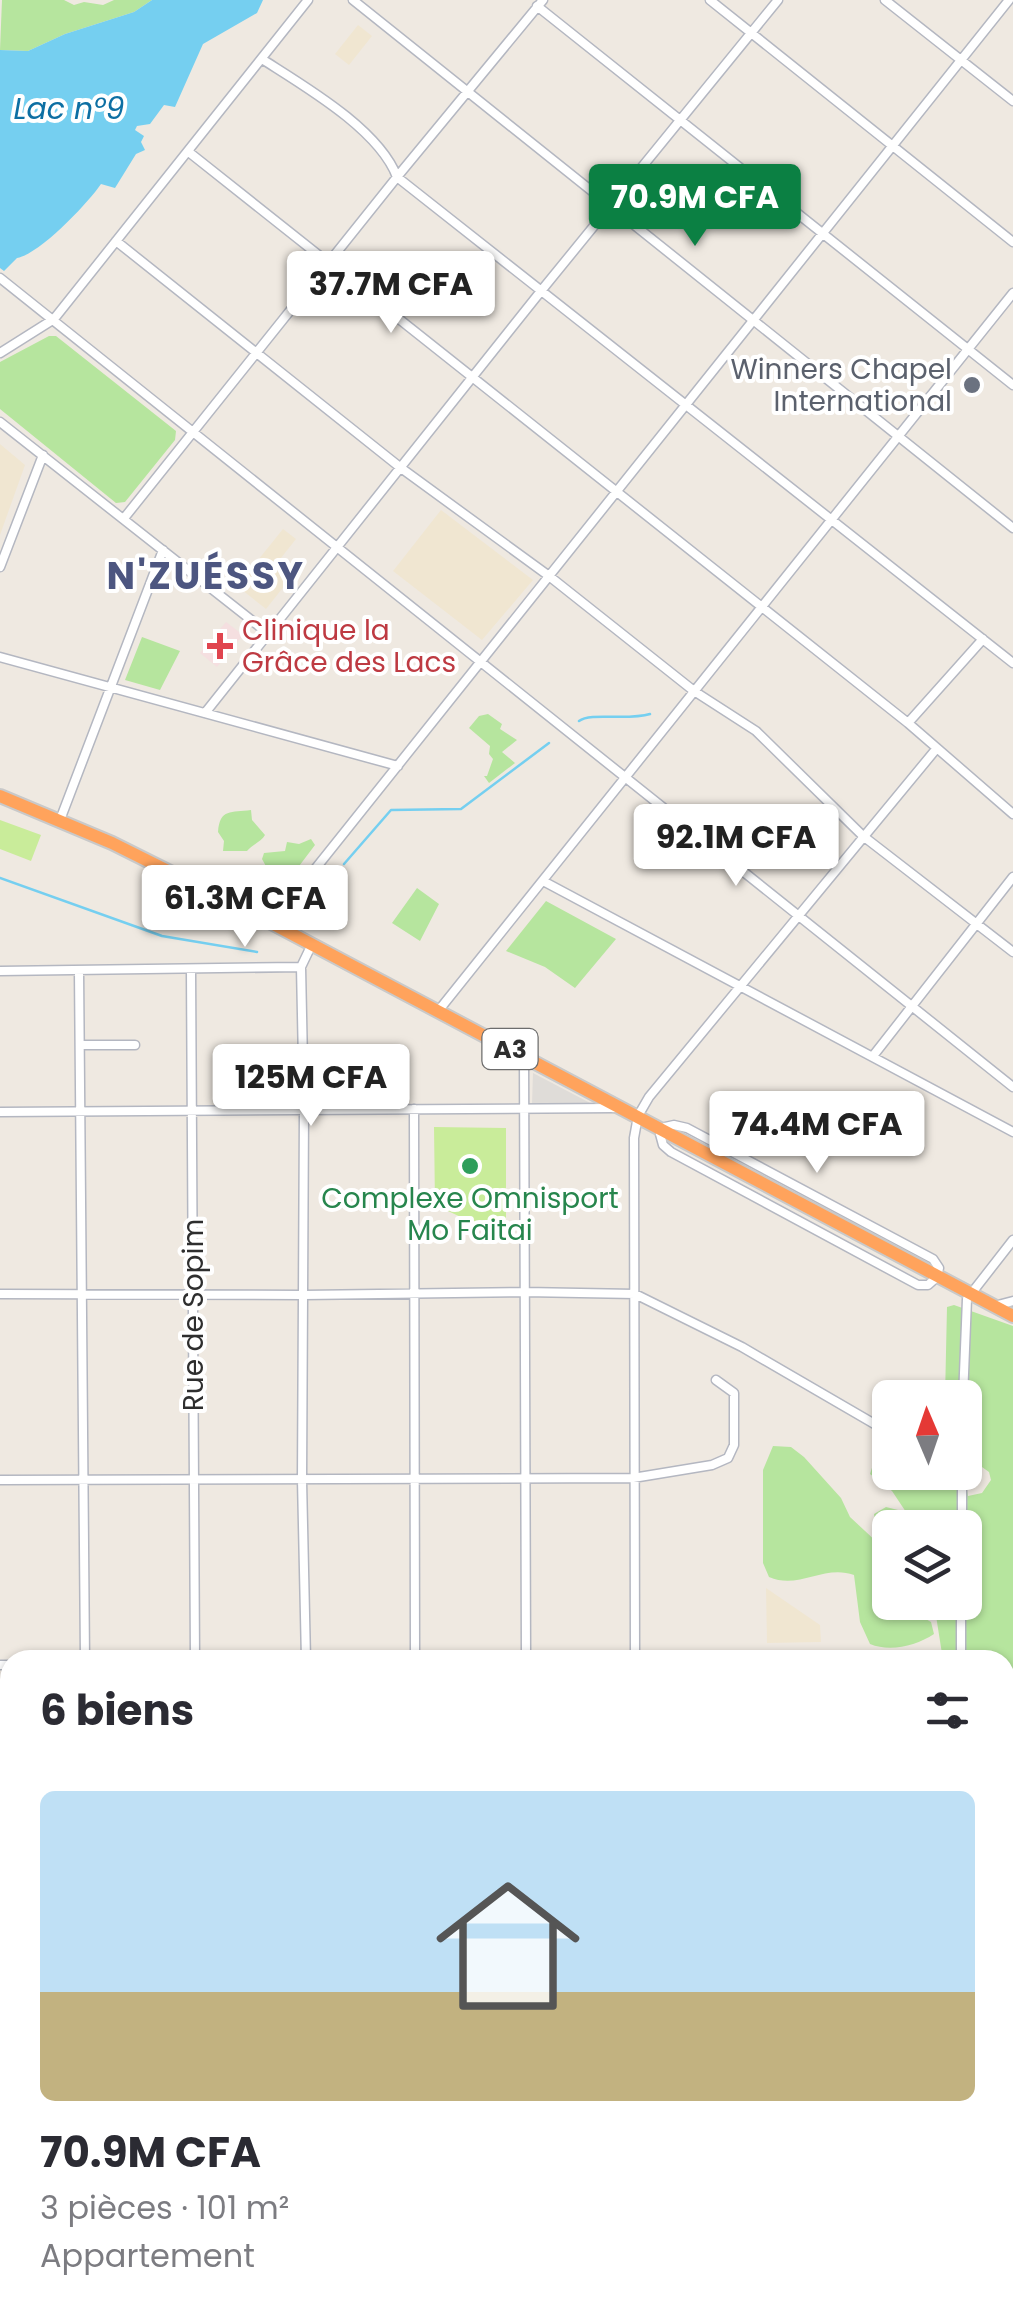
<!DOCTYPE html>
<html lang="fr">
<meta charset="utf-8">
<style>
body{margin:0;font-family:Poppins,sans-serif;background:#f2f2f3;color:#2b2b33;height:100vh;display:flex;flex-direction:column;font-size:38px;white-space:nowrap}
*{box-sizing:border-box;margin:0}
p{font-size:32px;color:#7c7c81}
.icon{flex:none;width:55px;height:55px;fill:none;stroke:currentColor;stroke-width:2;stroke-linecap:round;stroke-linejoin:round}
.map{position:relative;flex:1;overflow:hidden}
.drawer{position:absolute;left:0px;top:1650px;width:1015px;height:670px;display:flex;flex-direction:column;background:#fff;border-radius:30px 30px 0 0;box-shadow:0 2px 8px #0004}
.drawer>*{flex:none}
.needle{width:65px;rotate:358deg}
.tools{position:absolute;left:872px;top:1380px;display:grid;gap:20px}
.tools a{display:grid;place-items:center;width:110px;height:110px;border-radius:15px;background:#fff;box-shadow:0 2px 8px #0004;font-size:50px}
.price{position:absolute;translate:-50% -85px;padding:0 22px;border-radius:10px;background:#fff;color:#222;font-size:32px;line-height:65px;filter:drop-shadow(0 2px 5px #0008)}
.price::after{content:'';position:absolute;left:50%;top:60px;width:30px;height:22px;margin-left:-15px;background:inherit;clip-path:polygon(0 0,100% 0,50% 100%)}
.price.current{background:#0b8043;color:#fff}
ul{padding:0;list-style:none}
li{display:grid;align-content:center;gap:20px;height:530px;padding:0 40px}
li span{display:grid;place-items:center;height:310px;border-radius:15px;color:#555}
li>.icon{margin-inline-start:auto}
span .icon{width:180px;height:180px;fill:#fffc;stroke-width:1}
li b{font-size:42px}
h2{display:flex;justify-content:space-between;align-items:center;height:120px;padding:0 40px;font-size:42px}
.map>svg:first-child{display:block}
</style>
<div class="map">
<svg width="1013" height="2320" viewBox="0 0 1013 2320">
<rect width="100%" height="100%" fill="#efe9e1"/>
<path fill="#f0e6d1" d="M358,25l14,11 -23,29 -14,-11z
M0,444l25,21 -25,70z
M441,510l92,70 -51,60 -89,-69z
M283,529l13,10 -23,29 16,12 -23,29 -29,-23z
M766,1588l54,37 1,17 -54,1z"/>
<path fill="#f5dfe0" d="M226,622l17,13 -26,32 -17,-14z"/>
<path fill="#b6e59e" d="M2,0h62l10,5 10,-3 19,3 11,-5h38l-18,12 -69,22 -37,17 -28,-1z
M49,336h7l120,95 -1,9 -50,62 -9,1 -116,-94v-47z
M142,637l38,14 -20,39 -35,-10z
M488,714l14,10 -2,5 17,11 -15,12 13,11 -26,20 -5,-7h3l6,-17 -4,-5 1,-8 -21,-18 10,-12z
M251,810l1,10 13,15c-3,6 -13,10 -18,16h-24l1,-10 -6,-9c2,-24 13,-19 33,-22z
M311,839l4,6 -25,33 -5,15 -17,3 -4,-2 -2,-17 6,-7 -6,-11 2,-6 21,-2 2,-9 12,2z
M417,888l22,16 -19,37 -28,-18z
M546,901l70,38 -41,49 -30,-21 -39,-16z
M954,1305l59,21v507h-8v-173h-62l-9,-57 31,-1v-74h-75v9l-15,-16 -1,-7 12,-7 20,5 -14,-21 -22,-17 7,-22 13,-9v29l66,1 9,6 3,17 14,-3 9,-13 -2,-8 -24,-17v-57l-20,-1 2,-90z
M773,1446l18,1 13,10 37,41 9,19 29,27 4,11 7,61 27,-2 14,8 3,12c-18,12 -44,18 -64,10l-10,-22 -6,-47c-30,-11 -55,15 -85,2l-6,-14v-93z
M1005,2229h8v91h-34l-1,-10h27z
M212,2310h417v10h-417z
M654,2310h309v10h-309z"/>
<path fill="#c9ec9a" d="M0,820l41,15 -10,26 -31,-12z
M434,1127l72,1v97l-13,7 -58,-27z"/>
<path fill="#dfdcd8" d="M533,1073l59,31h-60z"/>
<path fill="#75cff0" d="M152,0h111l-6,13 -54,31 -28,63 -11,-2 -14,19 -13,2 -2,4 9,6 -3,6 4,8 -9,4 -21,34 -14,-4c-13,19 -61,70 -84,74l-13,13 -4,-3v-218l28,1 37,-17 69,-22z"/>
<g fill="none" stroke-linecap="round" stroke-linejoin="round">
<path stroke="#75cff0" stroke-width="2.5" d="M579,721c12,-9 48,0 71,-7
M344,864l47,-54 70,-1 88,-66
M0,878l162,58 95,16"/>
<g stroke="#b4b7c1" stroke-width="11">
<path id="minor" d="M353,0l660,528
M710,0l303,242
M885,0l128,101
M537,6l476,379
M262,59c42,27 117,70 135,118l616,486
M190,153l718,570 105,91
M116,241l285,227 148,108 145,115 62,40 107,105 150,116
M0,278l1013,809
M0,353l54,-34 254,-319
M0,422l269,212
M125,517l272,-340 146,-177
M0,567l43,-112
M0,657l398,109
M205,713l336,-422 237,-291
M908,723l75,-84
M60,820l103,-270
M543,881l470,251
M272,923l737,-923
M191,970l4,690
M0,971l301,-4
M79,971l6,689
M439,1010l574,-717
M81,1045h54
M524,1056l2,604
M873,1056l140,-179
M414,1109l1,551
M0,1112l615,-4
M674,1125l13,3 246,131 6,9 -2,9 -9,8h-10l-247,-133 -8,-7 -3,-11 5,-7z
M0,1294l304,1 221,-3 110,2 107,53 148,86
M994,1306l19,-5
M963,1398l4,-99 46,-59
M0,1480l633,-2 79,-13 16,-7 6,-13v-52l-18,-13
M962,1528v-56
M306,1660l-4,-180 2,-370 -3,-143 11,-23
M635,1660l-1,-522 4,-22 11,-19 288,-349
M961,1660v-58
M0,1665h10
M1005,1844h8
M0,1848h10
M0,2033h10
M1005,2211h8
M0,2222h10
M87,2310v10
M196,2310v10
M639,2310v10
M969,2320v-10"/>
</g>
<g stroke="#c9c9c9" stroke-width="16">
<path id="highway" d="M0,796l112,47 148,74 753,399"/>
</g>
<use href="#minor" stroke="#fff" stroke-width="8"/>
<use href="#highway" stroke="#ffa35c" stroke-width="12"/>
</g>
<circle fill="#6b7280" stroke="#fff" stroke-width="4" cx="972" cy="385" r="10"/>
<path fill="#e0444e" stroke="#fff" stroke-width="4" d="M215 631h10v10h10v10h-10v10h-10v-10h-10v-10h10z"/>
<circle fill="#2e9e5b" stroke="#fff" stroke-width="4" cx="470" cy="1166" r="10"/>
<g text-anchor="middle" stroke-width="8" stroke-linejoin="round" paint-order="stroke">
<rect fill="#fff" stroke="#6d6d6d" stroke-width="2.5" x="482.5" y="1029" width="55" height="40" rx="8"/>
<g font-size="25" font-weight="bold" fill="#2e2e2e">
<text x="510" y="1058">A3</text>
</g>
<g font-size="28" fill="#5b616d" stroke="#fff" text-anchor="end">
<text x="952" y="379">Winners Chapel<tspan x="952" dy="32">International</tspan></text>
</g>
<g font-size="28" fill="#be3a42" stroke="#fff" text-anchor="start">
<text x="242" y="640">Clinique la<tspan x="242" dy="32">Grâce des Lacs</tspan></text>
</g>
<g font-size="28" fill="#27864d" stroke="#fff">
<text x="470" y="1208">Complexe Omnisport<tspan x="470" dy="32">Mo Faitai</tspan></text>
</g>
<g font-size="28" fill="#2e2e2e" stroke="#fff">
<text transform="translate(193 1315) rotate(-90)" y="10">Rue de Sopim</text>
</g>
<g font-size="30" font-style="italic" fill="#0d6fa3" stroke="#fff">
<text x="69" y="119">Lac n°9</text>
</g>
<g font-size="38" font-weight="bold" letter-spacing="2.5" fill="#4d5680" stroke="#fff">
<text x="206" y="589">N'ZUÉSSY</text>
</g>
</g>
</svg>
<div class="tools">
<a><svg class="needle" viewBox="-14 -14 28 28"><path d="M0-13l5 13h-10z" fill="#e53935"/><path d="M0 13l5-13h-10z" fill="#7c7c81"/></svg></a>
<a><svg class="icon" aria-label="layers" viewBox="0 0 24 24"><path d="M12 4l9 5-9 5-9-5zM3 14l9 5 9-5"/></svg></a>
</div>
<b class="price current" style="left:695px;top:249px">70.9M CFA</b>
<b class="price" style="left:391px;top:336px">37.7M CFA</b>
<b class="price" style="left:736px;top:889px">92.1M CFA</b>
<b class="price" style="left:245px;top:950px">61.3M CFA</b>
<b class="price" style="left:311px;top:1129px">125M CFA</b>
<b class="price" style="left:817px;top:1176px">74.4M CFA</b>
<section class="drawer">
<h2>6 biens<svg class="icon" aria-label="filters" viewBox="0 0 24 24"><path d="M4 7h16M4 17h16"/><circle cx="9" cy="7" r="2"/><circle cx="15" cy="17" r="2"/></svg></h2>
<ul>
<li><span style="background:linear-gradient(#bfe0f5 65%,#c2b280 0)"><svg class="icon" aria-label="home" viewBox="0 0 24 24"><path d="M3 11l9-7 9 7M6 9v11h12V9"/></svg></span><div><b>70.9M CFA</b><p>3 pièces · 101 m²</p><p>Appartement</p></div></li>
</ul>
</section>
</div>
